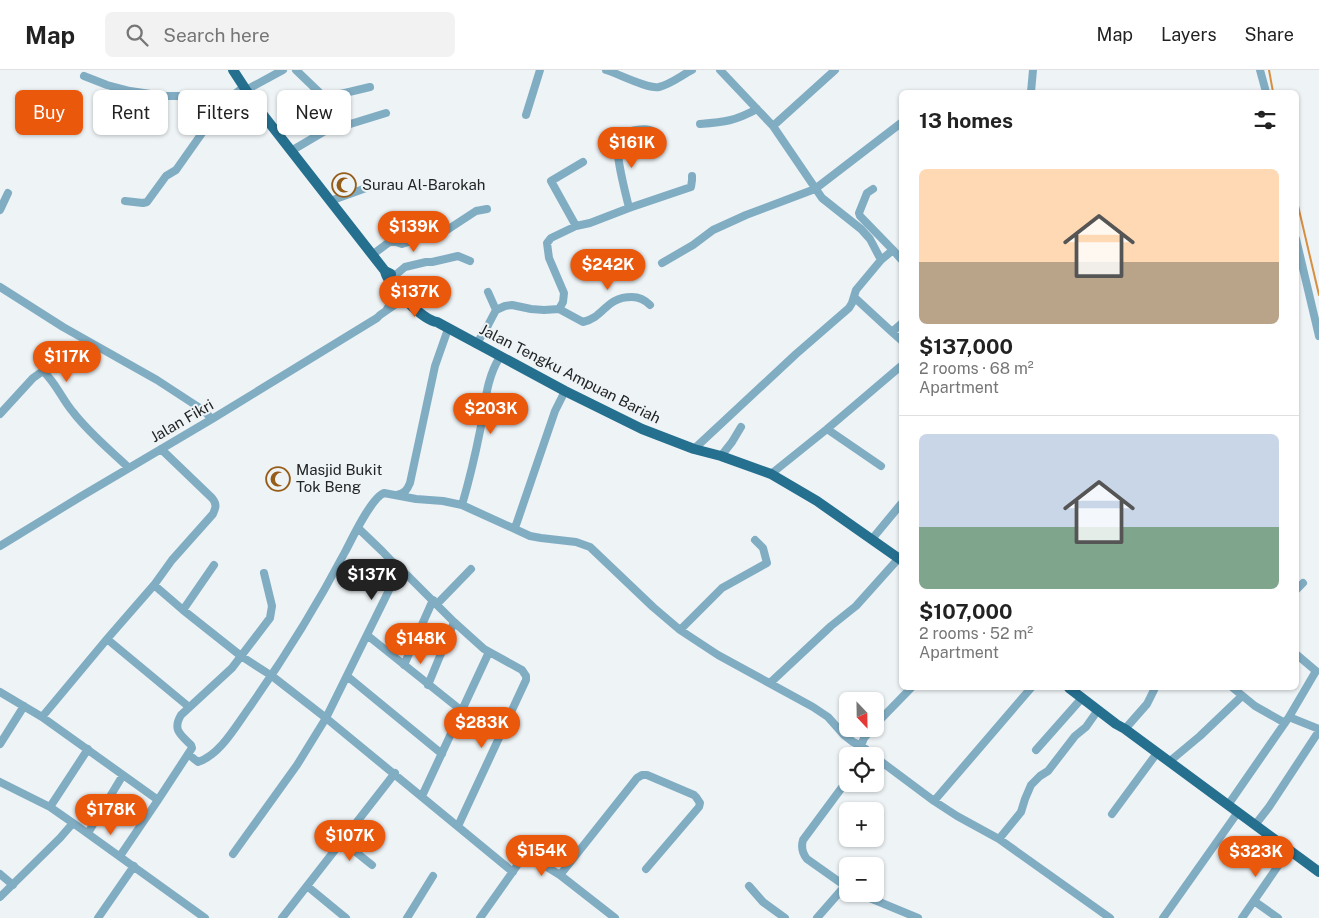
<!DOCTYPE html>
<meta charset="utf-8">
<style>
body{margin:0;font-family:"Public Sans",sans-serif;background:#f2f2f2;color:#222;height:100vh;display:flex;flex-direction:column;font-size:19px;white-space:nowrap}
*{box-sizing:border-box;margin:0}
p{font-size:16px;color:#767676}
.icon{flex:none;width:28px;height:28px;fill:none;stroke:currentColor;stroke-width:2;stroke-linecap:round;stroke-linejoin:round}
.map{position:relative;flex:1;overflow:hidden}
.side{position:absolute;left:899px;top:20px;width:400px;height:600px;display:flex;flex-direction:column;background:#fff;border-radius:8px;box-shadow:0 1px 4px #0004}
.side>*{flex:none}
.guide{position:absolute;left:15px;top:20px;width:475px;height:45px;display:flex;gap:10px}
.needle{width:32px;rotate:158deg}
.fabs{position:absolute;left:839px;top:622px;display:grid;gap:10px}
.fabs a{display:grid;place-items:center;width:45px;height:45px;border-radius:8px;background:#fff;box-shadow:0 1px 4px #0004;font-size:25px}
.price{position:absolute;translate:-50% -42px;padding:0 11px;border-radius:18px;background:#ea580c;color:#fff;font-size:16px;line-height:32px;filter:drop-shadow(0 1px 2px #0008)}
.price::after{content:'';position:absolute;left:50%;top:30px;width:15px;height:11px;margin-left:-8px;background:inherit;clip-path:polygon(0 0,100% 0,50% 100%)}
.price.active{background:#222;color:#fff}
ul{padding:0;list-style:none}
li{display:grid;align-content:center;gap:10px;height:265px;padding:0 20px}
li+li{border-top:1px solid #e0e0e0}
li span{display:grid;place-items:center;height:155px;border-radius:8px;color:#555}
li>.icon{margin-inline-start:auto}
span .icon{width:90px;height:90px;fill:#fffc;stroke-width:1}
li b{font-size:21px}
h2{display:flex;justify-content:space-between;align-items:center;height:60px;padding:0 20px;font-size:21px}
.chip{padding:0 18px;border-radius:8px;background:#fff;box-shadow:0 1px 4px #0004;font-size:18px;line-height:45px}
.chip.active{background:#ea580c;color:#fff}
header{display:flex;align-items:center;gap:30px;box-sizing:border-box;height:70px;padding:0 25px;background:#fff;border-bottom:1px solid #e0e0e0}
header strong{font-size:24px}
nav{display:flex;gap:28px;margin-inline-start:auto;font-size:18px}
.search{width:350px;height:45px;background:#f2f2f2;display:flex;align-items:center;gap:12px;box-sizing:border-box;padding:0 18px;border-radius:8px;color:#767676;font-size:19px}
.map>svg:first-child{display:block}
</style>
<header>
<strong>Map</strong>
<div class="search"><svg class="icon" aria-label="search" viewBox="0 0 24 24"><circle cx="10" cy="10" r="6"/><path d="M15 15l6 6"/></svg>Search here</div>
<nav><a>Map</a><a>Layers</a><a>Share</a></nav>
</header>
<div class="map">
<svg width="1319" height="848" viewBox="0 0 1319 848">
<rect width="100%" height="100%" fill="#eef3f6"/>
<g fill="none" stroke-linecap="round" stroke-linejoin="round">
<path stroke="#d78f41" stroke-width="2" d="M1269,0l4,22
M1296,127l23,98"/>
<path stroke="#81adc3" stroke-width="8" d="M296,0l27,26 5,1 42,-10
M606,0c13,4 41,19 53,17 12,-3 23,-12 33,-17
M720,0l53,56 49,72 39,31 9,10 11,21
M1260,0l6,22
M84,6l23,9 23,6 34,5h16l14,4 30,2 20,-15
M246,20l37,-20
M1031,22l2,-22
M526,45l14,-45
M700,54c25,-2 35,-3 57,-15
M773,56l62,-56
M617,77h36l3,-2c0,-4 1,-11 -4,-14 -5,-4 -30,0 -33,6 -6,12 7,57 10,71
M291,81l39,-23 6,-2 11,-1 39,-12
M873,119l-6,4 -8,20 1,3 33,34
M125,131l18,2 4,-1 19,-26 10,-6 48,-68
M330,131l39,-14
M0,140l8,-17
M576,156l-25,-45 32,-19
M1296,169l23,97
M372,185l16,-12 5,-2 9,3 45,-14 29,-19 11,-2
M662,193l31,-18 20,-15 33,-15 69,-26 86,-66
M393,207l12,-10 21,-5h6l26,-6 12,5
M0,217l63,40 94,53 46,30 9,9
M488,222l8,18
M854,227l38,35 9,-8
M387,239c6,-9 7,-14 3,-24
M559,239l4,-7 1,-9 -15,-35 -2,-15 4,-5 25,-12 14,-3 39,-15 62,-21 1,-7v-4
M892,262l9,8
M476,274l9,-13 11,-21 9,-4 7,-1 19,4 13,1 15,-1 24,13c22,-5 22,-25 49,-25 7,0 13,3 18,8
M0,344l33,-36 10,-7c13,12 19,28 30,41 16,21 37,38 56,56
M827,359l54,37
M694,379l102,-95 53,-46 3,-5 4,-13 25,-30 12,-10 8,9
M721,386l11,-14 9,-15
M771,404l56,-45 74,-63
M397,425c8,-2 10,-5 13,-12l25,-117 13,-37
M462,435c7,-24 13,-49 18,-74 5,-25 6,-53 20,-74
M358,458l24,23 21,22
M515,458l40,-117 10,-20
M872,469l29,-35
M0,476l80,-49 132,-78 165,-101 3,-3 29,-20
M154,515l29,25 58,46 31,20 54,42 187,154
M1296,520l7,-7
M437,534l34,-35
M183,540l31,-45
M680,560l42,-42 45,-25 -4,-15 -8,-8
M367,565l95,76
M107,569l82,68
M404,595l29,-65
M347,606l95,78
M770,613l61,-57 25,-20 43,-48
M428,615l26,-63
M1233,618l22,18 30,17
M0,622l42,25 116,83
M42,647l65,-78 47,-54 18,-25 41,-46c3,-7 4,-10 -1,-16l-51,-49
M1289,647l30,12
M875,655l36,-37
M1125,659l22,-25 8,-16
M0,674l24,-38
M1036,680l46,-52
M188,684l10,8c22,-7 38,-36 51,-54 36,-51 67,-101 96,-156 7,-13 26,-54 39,-59l32,6 27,2 19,4 68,31 11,2 35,4 14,5 63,60 27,23 38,25 95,52 15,10 16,18 9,7 9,4 12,10
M857,686l7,-18 8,-9
M875,687l59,44 23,15 42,23 111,79
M1170,691l30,-25 42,-40
M848,708l-5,8 -40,54c-2,7 -1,13 4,19l41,29
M0,712l50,25 23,16 132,95
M422,726l67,-144
M934,731l97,-113
M1228,735l61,-88 27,-46 -20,-17
M50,737l38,-58
M1112,744l45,-61
M1255,755l14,-18 50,-76
M88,763l35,-58
M999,769l22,-27 4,-13 6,-14 9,-9 8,-5 27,-35 11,-9 12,-17
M342,771l30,24
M233,784l64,-89 29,-47 70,-142 7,-3 3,1 48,48 30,27 38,21 4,6v4l-68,146
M120,786l38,-56 34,-52 -1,-3c-10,-10 -19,-15 -10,-30l51,-47 38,-50 2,-12 -8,-33
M0,804l13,11
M560,805l77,-97 5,-3h5l47,20 2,2 4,6 -1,4 -53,62
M307,816l39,32
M749,816l14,16 22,16
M860,824l58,24
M0,827l60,-59 13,-15
M1254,831l24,17
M98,848l36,-52
M282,848l113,-145
M407,848l26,-42
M480,848l41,-58 4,-3 4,-1 31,19 55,43
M817,848l28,-32
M1163,848l75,-106
M1242,848l47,-68"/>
<path stroke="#256f8f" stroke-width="10" d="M233,0l13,20 18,26 121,155 6,3
M385,201c2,13 38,50 52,51l128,69 77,38 52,20 27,7 50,18 46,27 84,59
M1069,618l47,36 9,5 194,143"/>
</g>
<defs>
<g id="mosque-ring" transform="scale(1.25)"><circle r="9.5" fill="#eef3f6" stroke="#965d19" stroke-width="1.5"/><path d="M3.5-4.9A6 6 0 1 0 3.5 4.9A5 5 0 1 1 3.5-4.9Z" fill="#965d19"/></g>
</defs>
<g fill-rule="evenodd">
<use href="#mosque-ring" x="344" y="115"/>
<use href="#mosque-ring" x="278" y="409"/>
</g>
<g text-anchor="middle" stroke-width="4" stroke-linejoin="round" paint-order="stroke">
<g font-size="15" fill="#222425" stroke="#eef3f6" text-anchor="start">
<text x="362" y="120">Surau Al-Barokah</text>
<text x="296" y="405">Masjid Bukit<tspan x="296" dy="17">Tok Beng</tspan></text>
</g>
<g font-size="15" fill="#222425" stroke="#eef3f6">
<text transform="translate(570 304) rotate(27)" y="5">Jalan Tengku Ampuan Bariah</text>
<text transform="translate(182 351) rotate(-30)" y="5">Jalan Fikri</text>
</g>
</g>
</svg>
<div class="fabs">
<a><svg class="needle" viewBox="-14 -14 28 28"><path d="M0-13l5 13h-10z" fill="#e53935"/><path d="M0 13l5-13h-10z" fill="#767676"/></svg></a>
<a><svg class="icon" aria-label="locate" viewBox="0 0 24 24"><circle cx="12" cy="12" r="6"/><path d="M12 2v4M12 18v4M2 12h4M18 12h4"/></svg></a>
<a>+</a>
<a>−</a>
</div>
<b class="price" style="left:632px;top:99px">$161K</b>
<b class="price" style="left:414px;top:183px">$139K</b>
<b class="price" style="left:608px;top:221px">$242K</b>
<b class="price" style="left:415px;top:248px">$137K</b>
<b class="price" style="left:67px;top:313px">$117K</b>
<b class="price" style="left:491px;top:365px">$203K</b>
<b class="price active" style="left:372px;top:531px">$137K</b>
<b class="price" style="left:421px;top:595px">$148K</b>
<b class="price" style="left:482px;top:679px">$283K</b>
<b class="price" style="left:111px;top:766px">$178K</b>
<b class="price" style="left:350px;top:792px">$107K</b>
<b class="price" style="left:542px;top:807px">$154K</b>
<b class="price" style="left:1256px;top:808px">$323K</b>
<div class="guide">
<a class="chip active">Buy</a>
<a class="chip">Rent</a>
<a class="chip">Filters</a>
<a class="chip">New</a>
</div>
<section class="side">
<h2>13 homes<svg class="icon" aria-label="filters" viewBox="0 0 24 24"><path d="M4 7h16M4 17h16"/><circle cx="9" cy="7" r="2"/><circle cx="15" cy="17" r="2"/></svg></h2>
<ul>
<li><span style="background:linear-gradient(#ffd9b3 60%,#b9a48a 0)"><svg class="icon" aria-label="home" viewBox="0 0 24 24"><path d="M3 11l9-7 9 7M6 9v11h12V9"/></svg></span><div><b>$137,000</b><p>2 rooms · 68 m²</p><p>Apartment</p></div></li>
<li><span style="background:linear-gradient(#c9d6e8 60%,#7fa58c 0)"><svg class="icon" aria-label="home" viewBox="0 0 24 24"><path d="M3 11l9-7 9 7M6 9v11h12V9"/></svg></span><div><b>$107,000</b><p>2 rooms · 52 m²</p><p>Apartment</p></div></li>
</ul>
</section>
</div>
